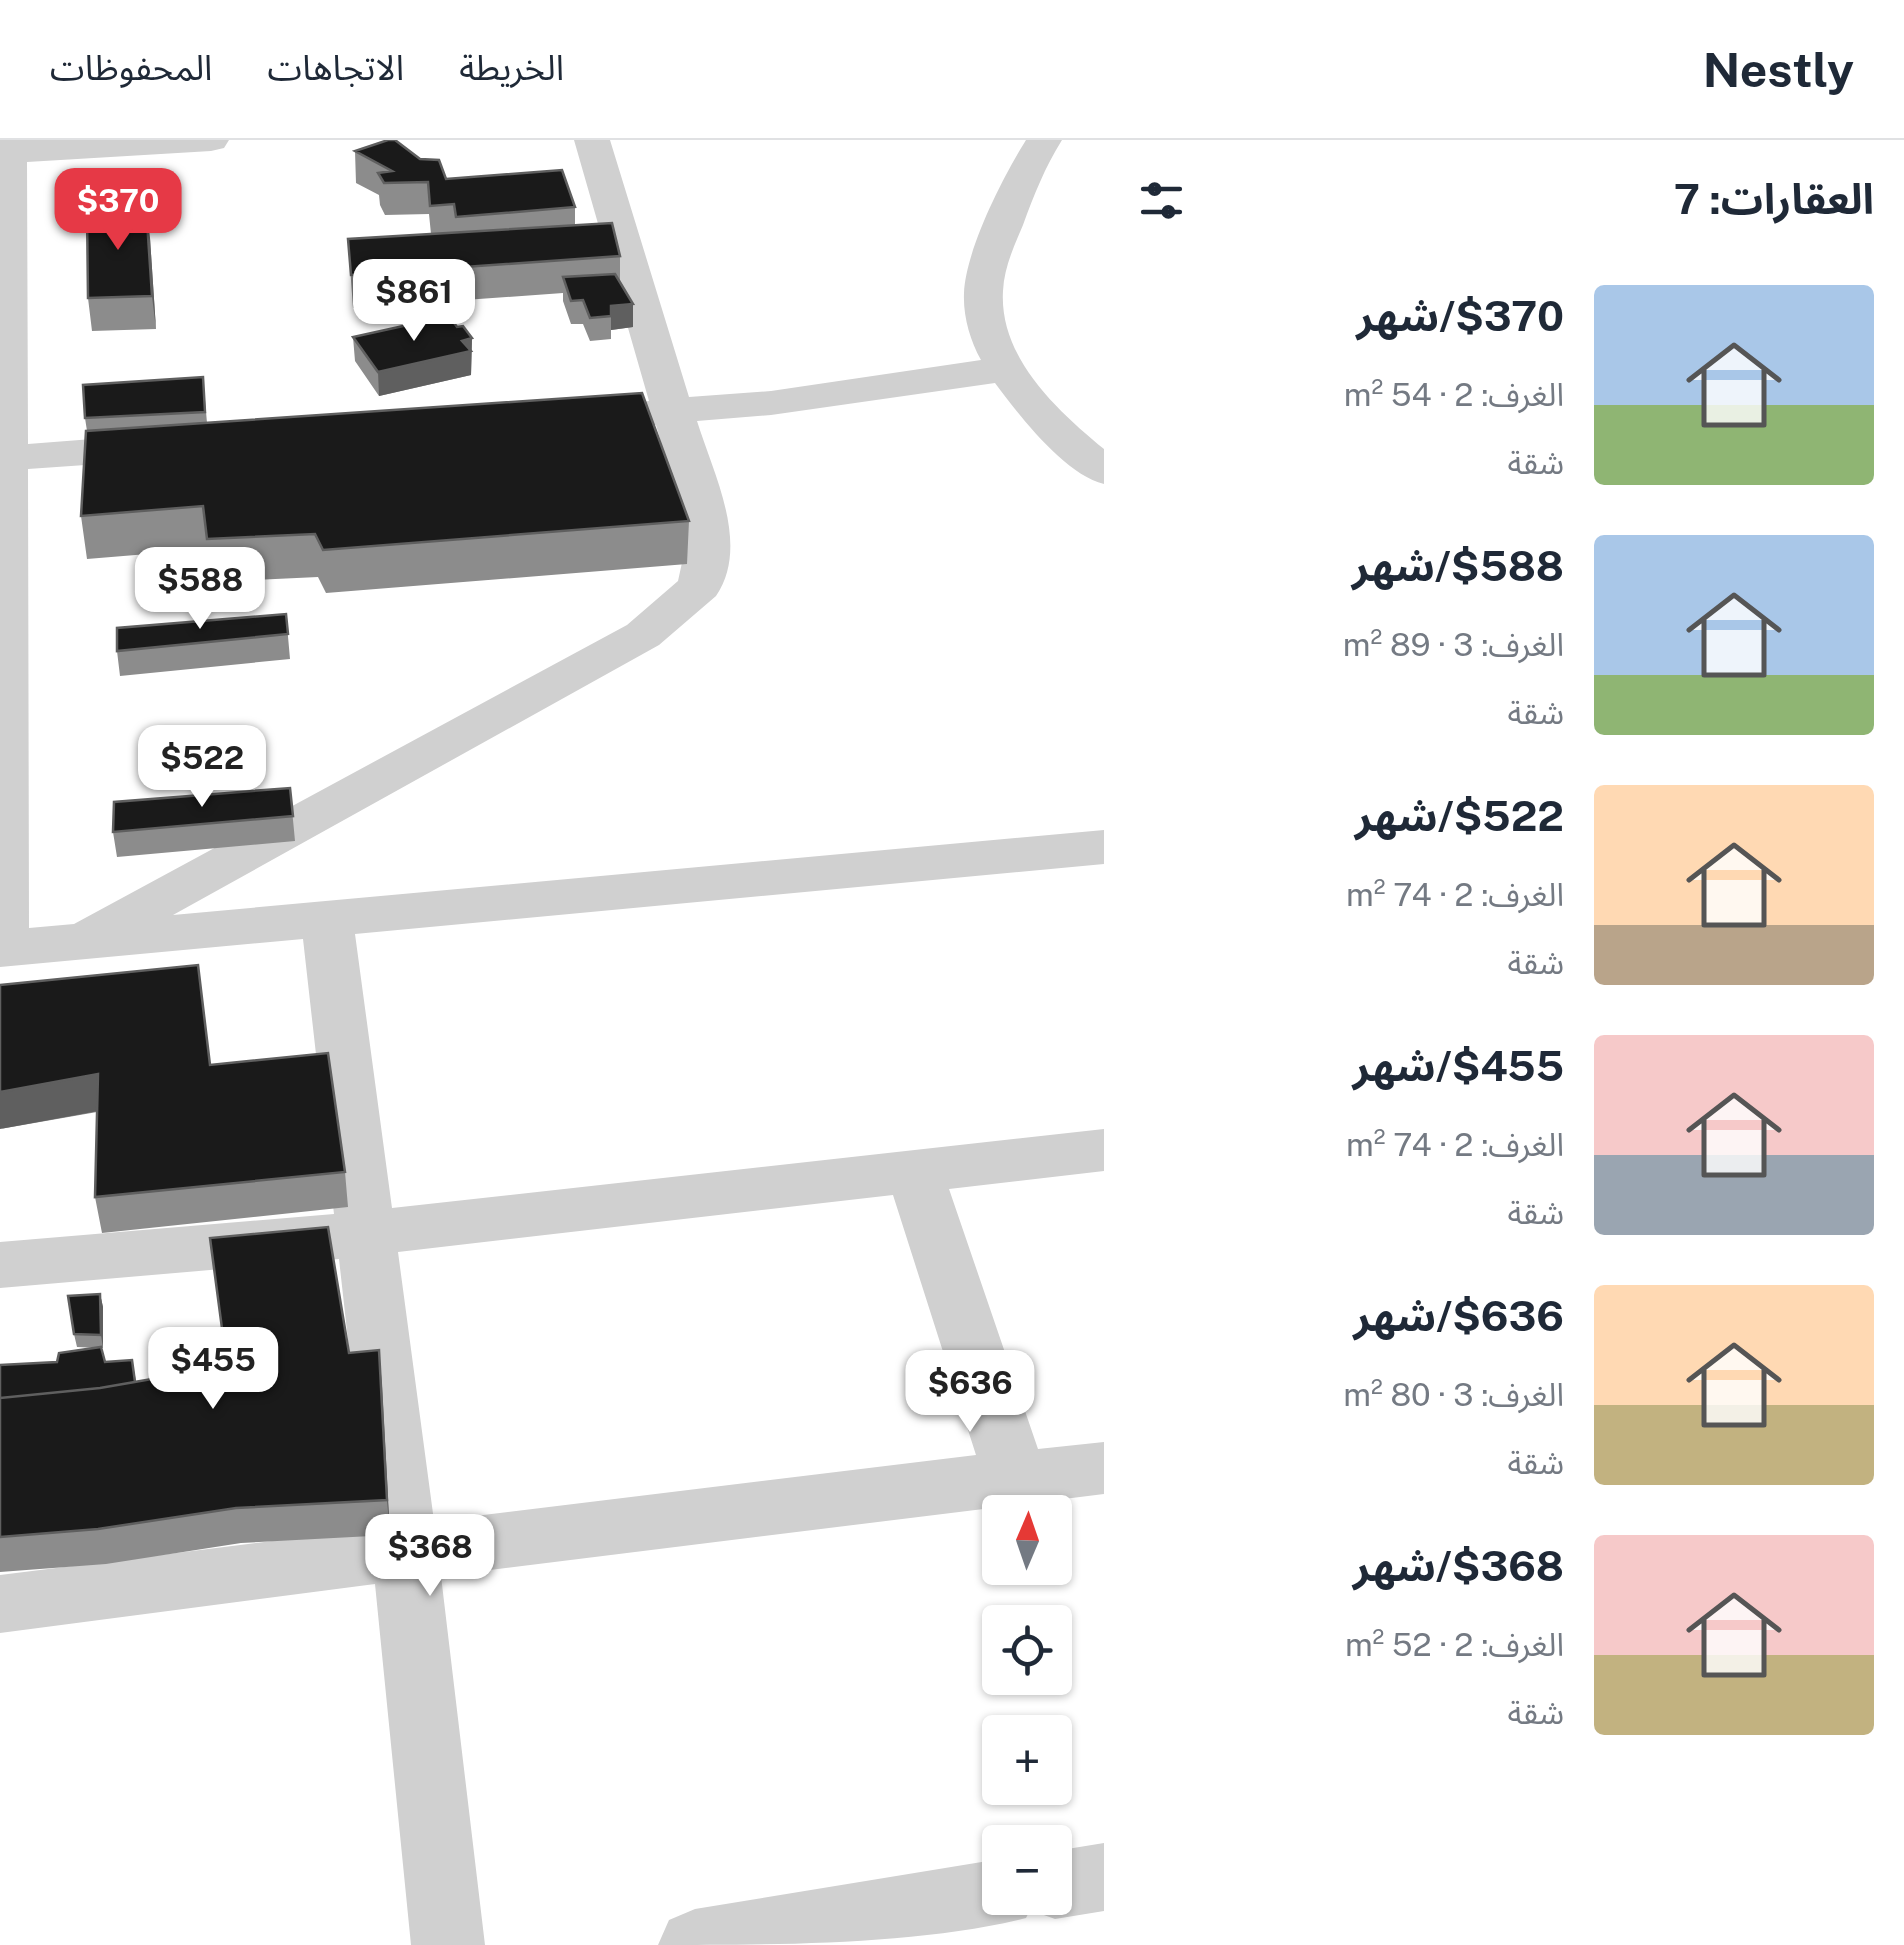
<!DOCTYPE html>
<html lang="ar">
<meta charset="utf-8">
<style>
body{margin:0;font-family:"Public Sans","Noto Sans Arabic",sans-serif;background:#f6f6f7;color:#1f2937;direction:rtl;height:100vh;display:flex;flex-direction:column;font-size:38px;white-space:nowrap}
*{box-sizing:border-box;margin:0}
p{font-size:32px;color:#747a83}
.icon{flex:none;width:55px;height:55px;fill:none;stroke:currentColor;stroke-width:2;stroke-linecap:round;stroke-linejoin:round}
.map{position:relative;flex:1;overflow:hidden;direction:ltr}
.details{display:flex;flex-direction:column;background:#fff;width:800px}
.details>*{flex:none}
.needle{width:65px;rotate:2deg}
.buttons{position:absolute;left:982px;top:1355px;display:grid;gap:20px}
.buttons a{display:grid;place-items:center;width:90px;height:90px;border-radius:10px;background:#fff;box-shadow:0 2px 8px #0004;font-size:50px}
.price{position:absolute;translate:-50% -85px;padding:0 22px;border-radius:20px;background:#fff;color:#222;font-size:32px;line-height:65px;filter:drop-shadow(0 2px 5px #0008)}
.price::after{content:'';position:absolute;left:50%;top:60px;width:30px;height:22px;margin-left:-15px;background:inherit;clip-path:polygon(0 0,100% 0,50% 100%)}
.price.on{background:#e63946;color:#fff}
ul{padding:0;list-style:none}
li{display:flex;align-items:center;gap:30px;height:250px;padding:0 30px}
li span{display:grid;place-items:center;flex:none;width:280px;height:200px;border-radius:10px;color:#555}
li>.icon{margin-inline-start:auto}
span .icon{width:120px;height:120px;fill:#fffc;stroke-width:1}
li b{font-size:42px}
h2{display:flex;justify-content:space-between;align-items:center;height:120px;padding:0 30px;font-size:42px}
header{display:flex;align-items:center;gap:60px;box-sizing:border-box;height:140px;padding:0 50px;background:#fff;border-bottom:2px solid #e0e1e3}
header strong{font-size:48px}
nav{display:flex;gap:55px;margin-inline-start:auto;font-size:35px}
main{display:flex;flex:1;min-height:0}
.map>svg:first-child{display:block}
</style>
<header>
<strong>Nestly</strong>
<nav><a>الخريطة</a><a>الاتجاهات</a><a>المحفوظات</a></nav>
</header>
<main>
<section class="details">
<h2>العقارات: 7<svg class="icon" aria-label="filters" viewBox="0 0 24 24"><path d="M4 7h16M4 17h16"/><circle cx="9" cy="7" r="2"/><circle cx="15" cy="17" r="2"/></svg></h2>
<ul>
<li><span style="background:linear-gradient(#a9c7e8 60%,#8fb573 0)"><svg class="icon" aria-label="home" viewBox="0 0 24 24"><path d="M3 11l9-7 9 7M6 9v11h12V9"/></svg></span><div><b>$370/شهر</b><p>الغرف: 2 · 54 m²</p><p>شقة</p></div></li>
<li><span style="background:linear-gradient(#a9c7e8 70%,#8fb573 0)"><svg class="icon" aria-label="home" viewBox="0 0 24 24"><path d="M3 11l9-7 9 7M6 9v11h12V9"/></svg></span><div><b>$588/شهر</b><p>الغرف: 3 · 89 m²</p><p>شقة</p></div></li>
<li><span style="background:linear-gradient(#ffd9b3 70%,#b9a48a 0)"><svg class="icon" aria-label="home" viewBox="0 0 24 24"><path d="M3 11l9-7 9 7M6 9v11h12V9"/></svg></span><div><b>$522/شهر</b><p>الغرف: 2 · 74 m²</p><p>شقة</p></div></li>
<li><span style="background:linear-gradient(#f6c9c9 60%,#9aa5b1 0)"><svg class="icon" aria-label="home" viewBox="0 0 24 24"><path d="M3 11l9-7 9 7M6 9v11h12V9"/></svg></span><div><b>$455/شهر</b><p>الغرف: 2 · 74 m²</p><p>شقة</p></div></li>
<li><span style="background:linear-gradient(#ffd9b3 60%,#c2b280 0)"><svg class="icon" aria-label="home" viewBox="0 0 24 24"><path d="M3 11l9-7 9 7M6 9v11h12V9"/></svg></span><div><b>$636/شهر</b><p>الغرف: 3 · 80 m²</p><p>شقة</p></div></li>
<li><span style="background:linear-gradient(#f6c9c9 60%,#c2b280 0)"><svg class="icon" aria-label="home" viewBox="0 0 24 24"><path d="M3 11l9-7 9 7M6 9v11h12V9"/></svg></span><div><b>$368/شهر</b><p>الغرف: 2 · 52 m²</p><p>شقة</p></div></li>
</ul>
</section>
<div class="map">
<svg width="1104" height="1805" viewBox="0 0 1104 1805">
<rect width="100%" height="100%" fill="#fff"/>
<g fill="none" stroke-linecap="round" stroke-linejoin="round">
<path fill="#d0d0d0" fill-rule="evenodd" d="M0,0h229l-5,8 -13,3 -184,11 1,282 129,-10 15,4 6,9 -6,9 -15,4 -129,9 1,459 45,-4 553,-299 51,-44 10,-46 -32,-110 -34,-2 -6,-9 6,-9 27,-4 -75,-261h36l79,257 82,-6 210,-31c-11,-20 -18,-44 -17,-67 2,-44 39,-116 62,-153h36c-17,27 -28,55 -39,85 -9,21 -19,43 -20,66 -4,67 55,120 101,158v35c-40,-10 -85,-69 -109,-101l-224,32 -74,6c16,52 54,124 19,175l-57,49 -486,270 931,-85v34l-749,70 37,274 712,-79v42l-155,18 89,260 66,-7v52l-663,82 44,369h-74l-36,-361 -375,49v-58l369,-46 -30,-270 -339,29v-46l334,-28 -31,-275 -303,28zM893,1055l83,260 -542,66 -36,-269z
M1104,1703v68l-49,8 -25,-9 -4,8c-107,27 -254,27 -368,27l11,-25 26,-11 305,-50v39h55v-47z"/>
</g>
<path fill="#8c8c8c" d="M355,11l91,28 129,28v18l45,31v25l13,23v23l-22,3v9l-21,2 -7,-17h-12l-8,-23v-8l-210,15 -5,-69 83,-5 -2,-20 -44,1 -5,-10 -1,-10 -23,-12z
M150,98l6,91 -64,2 -4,-33z
M457,187l15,11 -1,37 -92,21 -24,-35 -2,-24z
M203,237l4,46 482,98 -2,43 -361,29 -8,-16 -107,5 -3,-33 -121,10 -6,-43 6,-85 -2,-13z
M286,474l4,45 -170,17 -3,-25z
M290,648l5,53 -178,16 -4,-25z
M210,925l135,107 3,35 -246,26 -7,-36 2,-85 -97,17z
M100,1154l3,13v41h-2l4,14 27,-2 4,21 243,-31 11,185 -149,8 -135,21 -106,8v-207l57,-3 41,-14 -21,-1 -3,-13z"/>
<path fill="#5f5f5f" d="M146,66l4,32 6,91 -4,-33z
M633,164v23l-22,3v-24z
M472,198l-1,37 -92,21 -1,-24z
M98,934l6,36 -104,19v-37z
M100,1154l3,13v41l-2,-13z
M379,1210l3,36 8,149 -3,-35z"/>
<path fill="#1a1a1a" stroke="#5f5f5f" stroke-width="2.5" d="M388,0h7l25,19 19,1 7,19 116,-9 13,37 -119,10 -2,-13 -24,2 -2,-24 -44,1 -6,-10 14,-2 -37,-20z
M146,66l6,90 -64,2 -1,-88z
M612,83l8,33 -269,19 -3,-36z
M615,134l18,30 -22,2v10l-21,2 -7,-18 -12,1 -8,-24z
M449,176l8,11 6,-1 9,12 -10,3 9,10 -93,21 -25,-35z
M203,237l2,35 -120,6 -2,-33z
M642,253l47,128 -366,29 -8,-16 -108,5 -4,-33 -122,10 5,-85z
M286,474l2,20 -171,17v-23z
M290,648l3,28 -180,16 1,-30z
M198,825l12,100 118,-12 17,119 -250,25 3,-123 -98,18v-107z
M328,1087l21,126 30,-3 8,150 -151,8 -138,21 -98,8v-139l100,-10 127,-22 -17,-128z
M100,1154l1,41 -27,-1 -6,-38z
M101,1207l4,15 27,-2 3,22 -35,6 -100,10v-33l57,-3 2,-9z
M226,1217l1,9 -44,7 -1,-7z"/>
</svg>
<div class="buttons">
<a><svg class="needle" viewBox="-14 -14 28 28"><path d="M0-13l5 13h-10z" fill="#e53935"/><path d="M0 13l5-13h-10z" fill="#747a83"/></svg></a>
<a><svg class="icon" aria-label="locate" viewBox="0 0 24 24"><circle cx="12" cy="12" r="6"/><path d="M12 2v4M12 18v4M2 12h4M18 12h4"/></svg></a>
<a>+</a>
<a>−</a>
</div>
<b class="price on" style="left:118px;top:113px">$370</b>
<b class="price" style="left:414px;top:204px">$861</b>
<b class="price" style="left:200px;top:492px">$588</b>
<b class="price" style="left:202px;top:670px">$522</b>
<b class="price" style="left:213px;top:1272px">$455</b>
<b class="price" style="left:970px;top:1295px">$636</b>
<b class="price" style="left:430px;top:1459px">$368</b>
</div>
</main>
